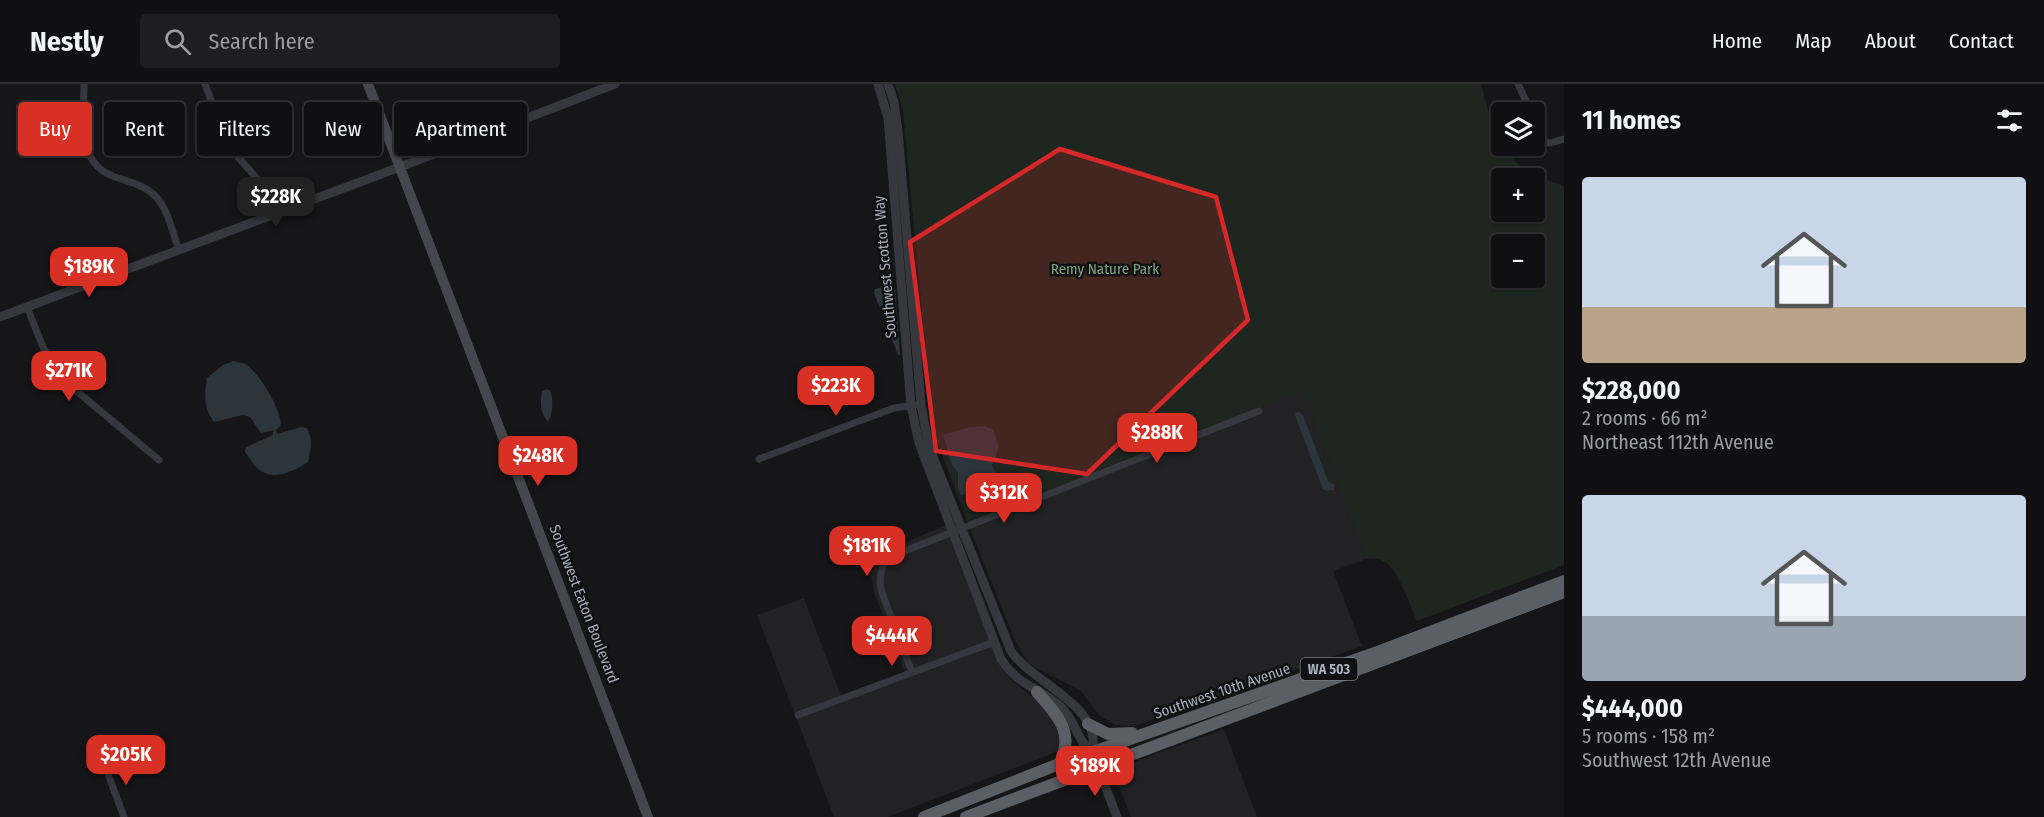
<!DOCTYPE html>
<meta charset="utf-8">
<style>
body{margin:0;font-family:"Fira Sans Condensed",sans-serif;background:#1e1e20;color:#f1f3f6;height:100vh;display:flex;flex-direction:column;font-size:22px;white-space:nowrap}
*{box-sizing:border-box;margin:0}
p{font-size:20px;color:#9c9d9f}
.icon{flex:none;width:33px;height:33px;fill:none;stroke:currentColor;stroke-width:2;stroke-linecap:round;stroke-linejoin:round}
.map{position:relative;flex:1;overflow:hidden}
.details{display:flex;flex-direction:column;background:#101012;width:480px}
.details>*{flex:none}
.top-card{position:absolute;left:18px;top:18px;width:570px;height:54px;display:flex;gap:12px}
.tools{position:absolute;left:1491px;top:18px;display:grid;gap:12px}
.tools a{display:grid;place-items:center;width:54px;height:54px;border-radius:6px;background:#101012;box-shadow:0 2px 4px #0004,0 0 0 2px #303032;font-size:30px}
.price{position:absolute;translate:-50% -51px;padding:0 14px;border-radius:12px;background:#d93025;color:#fff;font-size:20px;line-height:39px;filter:drop-shadow(0 2px 3px #0008)}
.price::after{content:'';position:absolute;left:50%;top:36px;width:18px;height:14px;margin-left:-9px;background:inherit;clip-path:polygon(0 0,100% 0,50% 100%)}
.price.active{background:#222;color:#fff}
ul{padding:0;list-style:none}
li{display:grid;align-content:center;gap:12px;height:318px;padding:0 18px}
li span{display:grid;place-items:center;height:186px;border-radius:6px;color:#555}
li>.icon{margin-inline-start:auto}
span .icon{width:108px;height:108px;fill:#fffc;stroke-width:1}
li b{font-size:26px}
h2{display:flex;justify-content:space-between;align-items:center;height:72px;padding:0 18px;font-size:26px}
.tag{padding:0 21px;border-radius:6px;background:#101012;box-shadow:0 2px 4px #0004,0 0 0 2px #303032;font-size:21px;line-height:54px}
.tag.active{background:#d93025;color:#fff}
header{display:flex;align-items:center;gap:36px;box-sizing:border-box;height:84px;padding:0 30px;background:#101012;border-bottom:2px solid #303032}
header strong{font-size:28px}
nav{display:flex;gap:33px;margin-inline-start:auto;font-size:21px}
.search{width:420px;height:54px;background:#1e1e20;display:flex;align-items:center;gap:15px;box-sizing:border-box;padding:0 21px;border-radius:6px;color:#9c9d9f;font-size:22px}
main{display:flex;flex:1;min-height:0}
.map>svg:first-child{display:block}
</style>
<header>
<strong>Nestly</strong>
<div class="search"><svg class="icon" aria-label="search" viewBox="0 0 24 24"><circle cx="10" cy="10" r="6"/><path d="M15 15l6 6"/></svg>Search here</div>
<nav><a>Home</a><a>Map</a><a>About</a><a>Contact</a></nav>
</header>
<main>
<div class="map">
<svg width="1564" height="733" viewBox="0 0 1564 733">
<rect width="100%" height="100%" fill="#161618"/>
<path fill="#222225" d="M1302,306l64,169 -33,12 29,75 -227,80 -20,-1 -16,-10 -18,-24 -52,-27 -14,-24 -48,-119z
M946,441l55,142 11,14 35,28 15,27 -3,15 -171,66h-54l-77,-202 47,-17 39,103 63,-25 -32,-84 -3,-18 7,-17 14,-9z
M1224,645l33,88h-126l-14,-36 3,-11 9,-6z"/>
<path fill="#1e261f" fill-rule="evenodd" d="M895,0h586l10,36 10,21 1,5h2c12,24 36,31 60,40v379l-147,56c-7,-15 -18,-50 -32,-59 -6,-4 -12,-4 -19,-3l-64,-168 -335,130 -30,-80 -6,-36 -28,-294zM1502,94h32v34h-32zM1502,160h32v34h-32z"/>
<path fill="#2c353c" d="M890,201h3l2,4 5,66h-2l-24,-62 1,-4z
M233,277c4,1 11,2 14,4 13,10 34,44 34,60l-5,5 1,4 25,-7 5,1c6,11 4,23 1,34 -15,10 -36,20 -51,6 -4,-4 -8,-11 -12,-16l1,-5 27,-12v-5l-12,3 -11,-16 -7,-2 -29,7c-10,-13 -10,-28 -7,-44l16,-13z
M548,305l3,3c2,9 2,22 -3,30 -8,-9 -8,-20 -6,-31z
M1299,328l4,3 25,66 7,4 -1,5 -8,1 -3,-2 -27,-71 -1,-5z
M985,342l8,4c7,17 7,19 -1,35l5,11 4,5 11,1 4,3v5h-26l-29,5 -3,-7v-15l-6,-8 -9,-30 26,-8z
M566,361c5,10 12,23 1,31 -6,-8 -12,-19 -10,-28z"/>
<g fill="none" stroke-linecap="round" stroke-linejoin="round">
<path stroke="#37383d" stroke-width="7" d="M84,0c0,35 -9,82 34,94 15,5 29,8 40,21 11,14 15,35 21,51
M205,0l20,54 6,11 28,32 12,34
M1518,0l13,28
M1534,35l11,23 5,1 14,-4
M27,223l16,40 18,31 98,82
M759,375l135,-51 21,-3
M912,588l-31,-82c-2,-14 0,-25 11,-34l367,-145
M798,631l196,-73
M110,674l-2,16 16,43"/>
<path stroke="#37383d" stroke-width="9" d="M878,0l10,34 23,288 8,37 82,216c18,29 42,29 62,50 13,14 15,33 29,43l25,65
M888,0l6,18 4,29 23,274 8,42 82,204c21,32 93,55 81,101
M0,233l400,-150 215,-83"/>
<path stroke="#45474d" stroke-width="10" d="M368,0l280,733"/>
<path stroke="#5b5e65" stroke-width="12" d="M1037,608c20,23 39,41 22,72
M1088,640l20,10 24,-1
M924,733l135,-53 313,-110 192,-73
M966,733l598,-225"/>
</g>
<path fill="#d62828" fill-opacity="0.2" stroke="#d62828" stroke-width="4.5" stroke-linejoin="round" d="M1060,65l156,48 32,123 -161,154 -151,-23 -26,-209z"/>
<g text-anchor="middle" stroke-width="5" stroke-linejoin="round" paint-order="stroke">
<rect fill="#111113" stroke="#7b7e86" stroke-width="1.5" x="1300.5" y="574" width="57" height="22" rx="4.5"/>
<g font-size="14" font-weight="bold" fill="#a8adb8">
<text x="1329" y="590">WA 503</text>
</g>
<g font-size="15" fill="#a8adb8" stroke="#111113">
<text transform="translate(885 183) rotate(-95)" y="5">Southwest Scotton Way</text>
<text transform="translate(584 520) rotate(69)" y="5">Southwest Eaton Boulevard</text>
<text transform="translate(1222 607) rotate(-19)" y="5">Southwest 10th Avenue</text>
</g>
<g font-size="15" fill="#7fa381" stroke="#111113">
<text x="1105" y="190">Remy Nature Park</text>
</g>
</g>
</svg>
<div class="tools">
<a><svg class="icon" aria-label="layers" viewBox="0 0 24 24"><path d="M12 4l9 5-9 5-9-5zM3 14l9 5 9-5"/></svg></a>
<a>+</a>
<a>−</a>
</div>
<b class="price active" style="left:276px;top:144px">$228K</b>
<b class="price" style="left:89px;top:214px">$189K</b>
<b class="price" style="left:69px;top:318px">$271K</b>
<b class="price" style="left:836px;top:333px">$223K</b>
<b class="price" style="left:1157px;top:380px">$288K</b>
<b class="price" style="left:538px;top:403px">$248K</b>
<b class="price" style="left:1004px;top:440px">$312K</b>
<b class="price" style="left:867px;top:493px">$181K</b>
<b class="price" style="left:892px;top:583px">$444K</b>
<b class="price" style="left:126px;top:702px">$205K</b>
<b class="price" style="left:1095px;top:713px">$189K</b>
<div class="top-card">
<a class="tag active">Buy</a>
<a class="tag">Rent</a>
<a class="tag">Filters</a>
<a class="tag">New</a>
<a class="tag">Apartment</a>
</div>
</div>
<section class="details">
<h2>11 homes<svg class="icon" aria-label="filters" viewBox="0 0 24 24"><path d="M4 7h16M4 17h16"/><circle cx="9" cy="7" r="2"/><circle cx="15" cy="17" r="2"/></svg></h2>
<ul>
<li><span style="background:linear-gradient(#c9d6e8 70%,#b9a48a 0)"><svg class="icon" aria-label="home" viewBox="0 0 24 24"><path d="M3 11l9-7 9 7M6 9v11h12V9"/></svg></span><div><b>$228,000</b><p>2 rooms · 66 m²</p><p>Northeast 112th Avenue</p></div></li>
<li><span style="background:linear-gradient(#c9d6e8 65%,#9aa5b1 0)"><svg class="icon" aria-label="home" viewBox="0 0 24 24"><path d="M3 11l9-7 9 7M6 9v11h12V9"/></svg></span><div><b>$444,000</b><p>5 rooms · 158 m²</p><p>Southwest 12th Avenue</p></div></li>
</ul>
</section>
</main>
